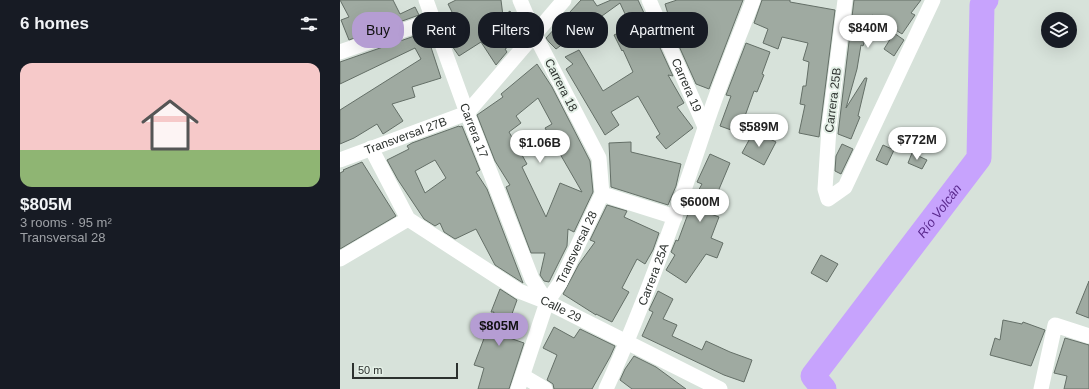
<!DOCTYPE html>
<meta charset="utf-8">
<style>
body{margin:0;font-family:Arial,sans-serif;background:#242831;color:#f1f3f6;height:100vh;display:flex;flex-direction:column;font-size:15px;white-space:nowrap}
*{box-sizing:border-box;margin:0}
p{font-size:13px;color:#9ea1a6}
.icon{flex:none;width:22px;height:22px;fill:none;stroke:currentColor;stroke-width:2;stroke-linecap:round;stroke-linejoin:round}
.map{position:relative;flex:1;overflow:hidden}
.panel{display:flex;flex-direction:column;background:#171b24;width:340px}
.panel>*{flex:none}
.top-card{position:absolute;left:12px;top:12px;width:380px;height:36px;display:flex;gap:8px}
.fabs{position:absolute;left:701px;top:12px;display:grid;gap:8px}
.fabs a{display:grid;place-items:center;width:36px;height:36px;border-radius:50%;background:#171b24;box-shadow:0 4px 16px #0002;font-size:20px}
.scale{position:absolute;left:12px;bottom:10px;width:106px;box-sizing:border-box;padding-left:4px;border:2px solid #2c312e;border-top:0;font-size:11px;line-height:14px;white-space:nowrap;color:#2c312e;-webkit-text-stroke:3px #e4f0e7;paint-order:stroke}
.price{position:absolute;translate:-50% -34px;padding:0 9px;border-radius:14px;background:#fff;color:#222;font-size:13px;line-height:26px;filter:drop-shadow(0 1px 2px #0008)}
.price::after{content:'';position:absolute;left:50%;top:24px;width:12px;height:9px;margin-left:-6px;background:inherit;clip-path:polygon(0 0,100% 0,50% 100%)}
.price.current{background:#b59dd3;color:#111}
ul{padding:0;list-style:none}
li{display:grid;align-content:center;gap:8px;height:212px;padding:0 20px}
li span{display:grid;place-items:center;height:124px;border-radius:12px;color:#555}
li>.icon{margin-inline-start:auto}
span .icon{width:72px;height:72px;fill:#fffc;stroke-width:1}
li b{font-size:17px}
h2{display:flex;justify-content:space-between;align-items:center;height:48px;padding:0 20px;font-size:17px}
.chip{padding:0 14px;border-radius:16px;background:#171b24;box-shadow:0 4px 16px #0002;font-size:14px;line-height:36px}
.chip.current{background:#b59dd3;color:#111}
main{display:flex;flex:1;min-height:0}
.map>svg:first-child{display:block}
</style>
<main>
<section class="panel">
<h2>6 homes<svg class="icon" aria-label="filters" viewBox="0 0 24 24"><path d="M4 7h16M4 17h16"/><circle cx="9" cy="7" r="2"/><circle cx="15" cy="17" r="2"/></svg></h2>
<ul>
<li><span style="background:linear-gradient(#f6c9c9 70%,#8fb573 0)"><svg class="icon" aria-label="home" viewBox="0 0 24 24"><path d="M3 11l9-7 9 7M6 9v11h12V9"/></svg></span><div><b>$805M</b><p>3 rooms · 95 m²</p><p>Transversal 28</p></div></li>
</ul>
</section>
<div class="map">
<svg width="749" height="389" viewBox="0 0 749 389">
<rect width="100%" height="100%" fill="#d7e2da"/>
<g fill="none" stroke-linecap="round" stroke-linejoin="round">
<path stroke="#c7a3fd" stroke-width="25" id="s1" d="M484,389l-11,-13 166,-218 3,-153 4,-5"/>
</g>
<path fill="#9faaa1" stroke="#646f67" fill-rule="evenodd" d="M0,0h53l7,14 15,-7 4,8 -70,25 -8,-20 8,-3z
M116,0h45l2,16 7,-5 14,22 -7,8 -12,8 2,3 -11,13 -15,-23 -22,14 -7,-10 -1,-4 3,-2 -7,-12 10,-6 -9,-18z
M241,0h12l4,6 14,-6h27l35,76 -5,-1 16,28 -7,4 16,21 -27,21 -10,-12 4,-3 -22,-38 -27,16 8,13 -14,10 -39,-66 7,-5 -8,-7 14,-7 24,41 30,-19 -10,-22 -1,1 -8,-16 17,-8 -11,-24 -64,46 -7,-7 -3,-4z
M337,0h66l-34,89 -13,-5 -27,-60h2l-6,-20z
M422,0h28v2l45,8 -16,127 -20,-4 6,-28 -5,-1 3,-18h3l3,-24 -6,-2 5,-17 -26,-6 -4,12 -15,-6 5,-14 -14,-6z
M514,0h67l-10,13 4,2 -13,19 -30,-19 -9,31 -2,-1 -4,24 -11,39 19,-30h2l-9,38 2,1 -9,22 -13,-5z
M86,32l15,46 -29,9 3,10 -23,7 11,17 -20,13 -6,-10 -23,14 -14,6v-34l81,-51 -6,-11 -75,36v-22z
M554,33l10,7 -10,16 -10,-7z
M406,43l24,9 -8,22 2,1 -7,17 -3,-1 -9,25 10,3 -7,17 -28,-10 11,-30 -5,-1z
M197,64l15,23 38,74 3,31 -19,40 -6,-3 -1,17 -18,36 -5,-1 -4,-6 5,-22h-14l-25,-66 4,-2 -15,-24 -18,-46 26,-18 -2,-3zM198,98l14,26 -7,4 37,64 -22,-9 -14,34 -24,-50 5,-3 -18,-32 12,-9 -5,-7z
M119,126l1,1 2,-1 18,44 -4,2 11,17 36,94 -28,-18 -19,-36 -21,10 -11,-7 -4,-9 -5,3 -11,-7 -26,-39 -11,-20 22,-11 -2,-3 5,-3zM95,160l11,18 -21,15 -10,-22z
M414,131l22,11 -12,23 -22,-12z
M291,142v10l50,12 -5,22 -8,19 -57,-18 -2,-44z
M502,144l11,5 -12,25 -6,-3 1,-15z
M543,145l11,5 -7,15 -11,-5z
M572,153l15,7 -5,9 -14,-6z
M370,154l20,9 -13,31 1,1 -10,18 11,4 -8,21 12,5 -6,15 -11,-4 -20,29 -20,-13 9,-15 -4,-3 5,-12 2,1 14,-38v-1l10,-18 -5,-2z
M22,162l34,54 -56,33v-76l4,-2 -1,-1z
M267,205l20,6 -3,6 35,16 -6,17 -8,14 -8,-5 -15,29 7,4 -17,30 -16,-8v1l-33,-21 16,-30 16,-22 -5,-2z
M481,255l17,9 -11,18 -16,-9z
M749,281v37l-13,-5z
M160,289l17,11 -13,36 20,7 -15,46h-31l6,-21 -10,-3 20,-53h-3z
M318,291l15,8 -10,20 14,6 -5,11 30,14 4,-9 24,11 22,8 -8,22 -20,-7 -82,-39 11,-24 -4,-2z
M663,320l19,4 1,-2 22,8 -14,36 -41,-11 5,-17 5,2z
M214,327l20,11 6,-9 35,17 -5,11 -18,32h-38l-1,-5 -6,-4 10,-25 -14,-7z
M725,338l24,7v44h-25l3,-13 -13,-3z
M294,356l22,11 30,22h-54l-12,-9 5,-11z"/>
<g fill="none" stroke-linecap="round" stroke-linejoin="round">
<g stroke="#fff" stroke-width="15">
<path id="s2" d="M86,0l41,113 65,166 15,23"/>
<path id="s3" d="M309,0l56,127"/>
<path d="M505,0l-16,128 -4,61 3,10 17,-12 88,-187"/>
<path d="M0,52l93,-32"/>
<path id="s4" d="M31,148l37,71 111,72 28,11 173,87"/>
<path id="s5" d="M0,160l127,-47 97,-113"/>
<path d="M262,194l73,23"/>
<path d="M0,259l68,-40"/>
<path d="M183,376l22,13"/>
<path id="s6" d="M178,389l29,-87 13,-19 42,-89 -3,-36 -64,-123 -15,-35"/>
<path id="s7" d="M266,389c39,-85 70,-173 99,-261 14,-43 32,-86 48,-128"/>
<path d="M701,389l14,-64 34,11"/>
</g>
</g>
<g text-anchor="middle" stroke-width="4" stroke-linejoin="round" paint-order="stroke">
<g font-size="12" fill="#2c312e" stroke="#e4f0e7">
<text transform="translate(221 85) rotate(63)" y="4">Carrera 18</text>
<text dy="4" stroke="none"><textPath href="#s3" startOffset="93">Carrera 19</textPath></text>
<text transform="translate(493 100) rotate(-83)" y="4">Carrera 25B</text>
<text dy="4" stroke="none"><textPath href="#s2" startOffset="139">Carrera 17</textPath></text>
<text dy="4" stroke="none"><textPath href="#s5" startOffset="70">Transversal 27B</textPath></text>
<text dy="4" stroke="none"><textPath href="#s6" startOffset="154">Transversal 28</textPath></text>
<text dy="4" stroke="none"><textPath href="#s7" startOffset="124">Carrera 25A</textPath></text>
<text dy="4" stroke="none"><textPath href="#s4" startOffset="258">Calle 29</textPath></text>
</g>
<g font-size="13" font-style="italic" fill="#5a288e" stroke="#e4f0e7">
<text dy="5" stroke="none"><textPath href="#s1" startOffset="225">Río Volcán</textPath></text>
</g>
</g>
</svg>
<div class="fabs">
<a><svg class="icon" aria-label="layers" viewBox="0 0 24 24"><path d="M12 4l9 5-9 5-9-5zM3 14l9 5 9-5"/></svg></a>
</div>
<div class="scale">50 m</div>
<b class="price" style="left:528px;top:49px">$840M</b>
<b class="price" style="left:419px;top:148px">$589M</b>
<b class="price" style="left:577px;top:161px">$772M</b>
<b class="price" style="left:200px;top:164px">$1.06B</b>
<b class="price" style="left:360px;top:223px">$600M</b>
<b class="price current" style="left:159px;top:347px">$805M</b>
<div class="top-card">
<a class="chip current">Buy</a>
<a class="chip">Rent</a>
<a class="chip">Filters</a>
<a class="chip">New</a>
<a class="chip">Apartment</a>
</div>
</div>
</main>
